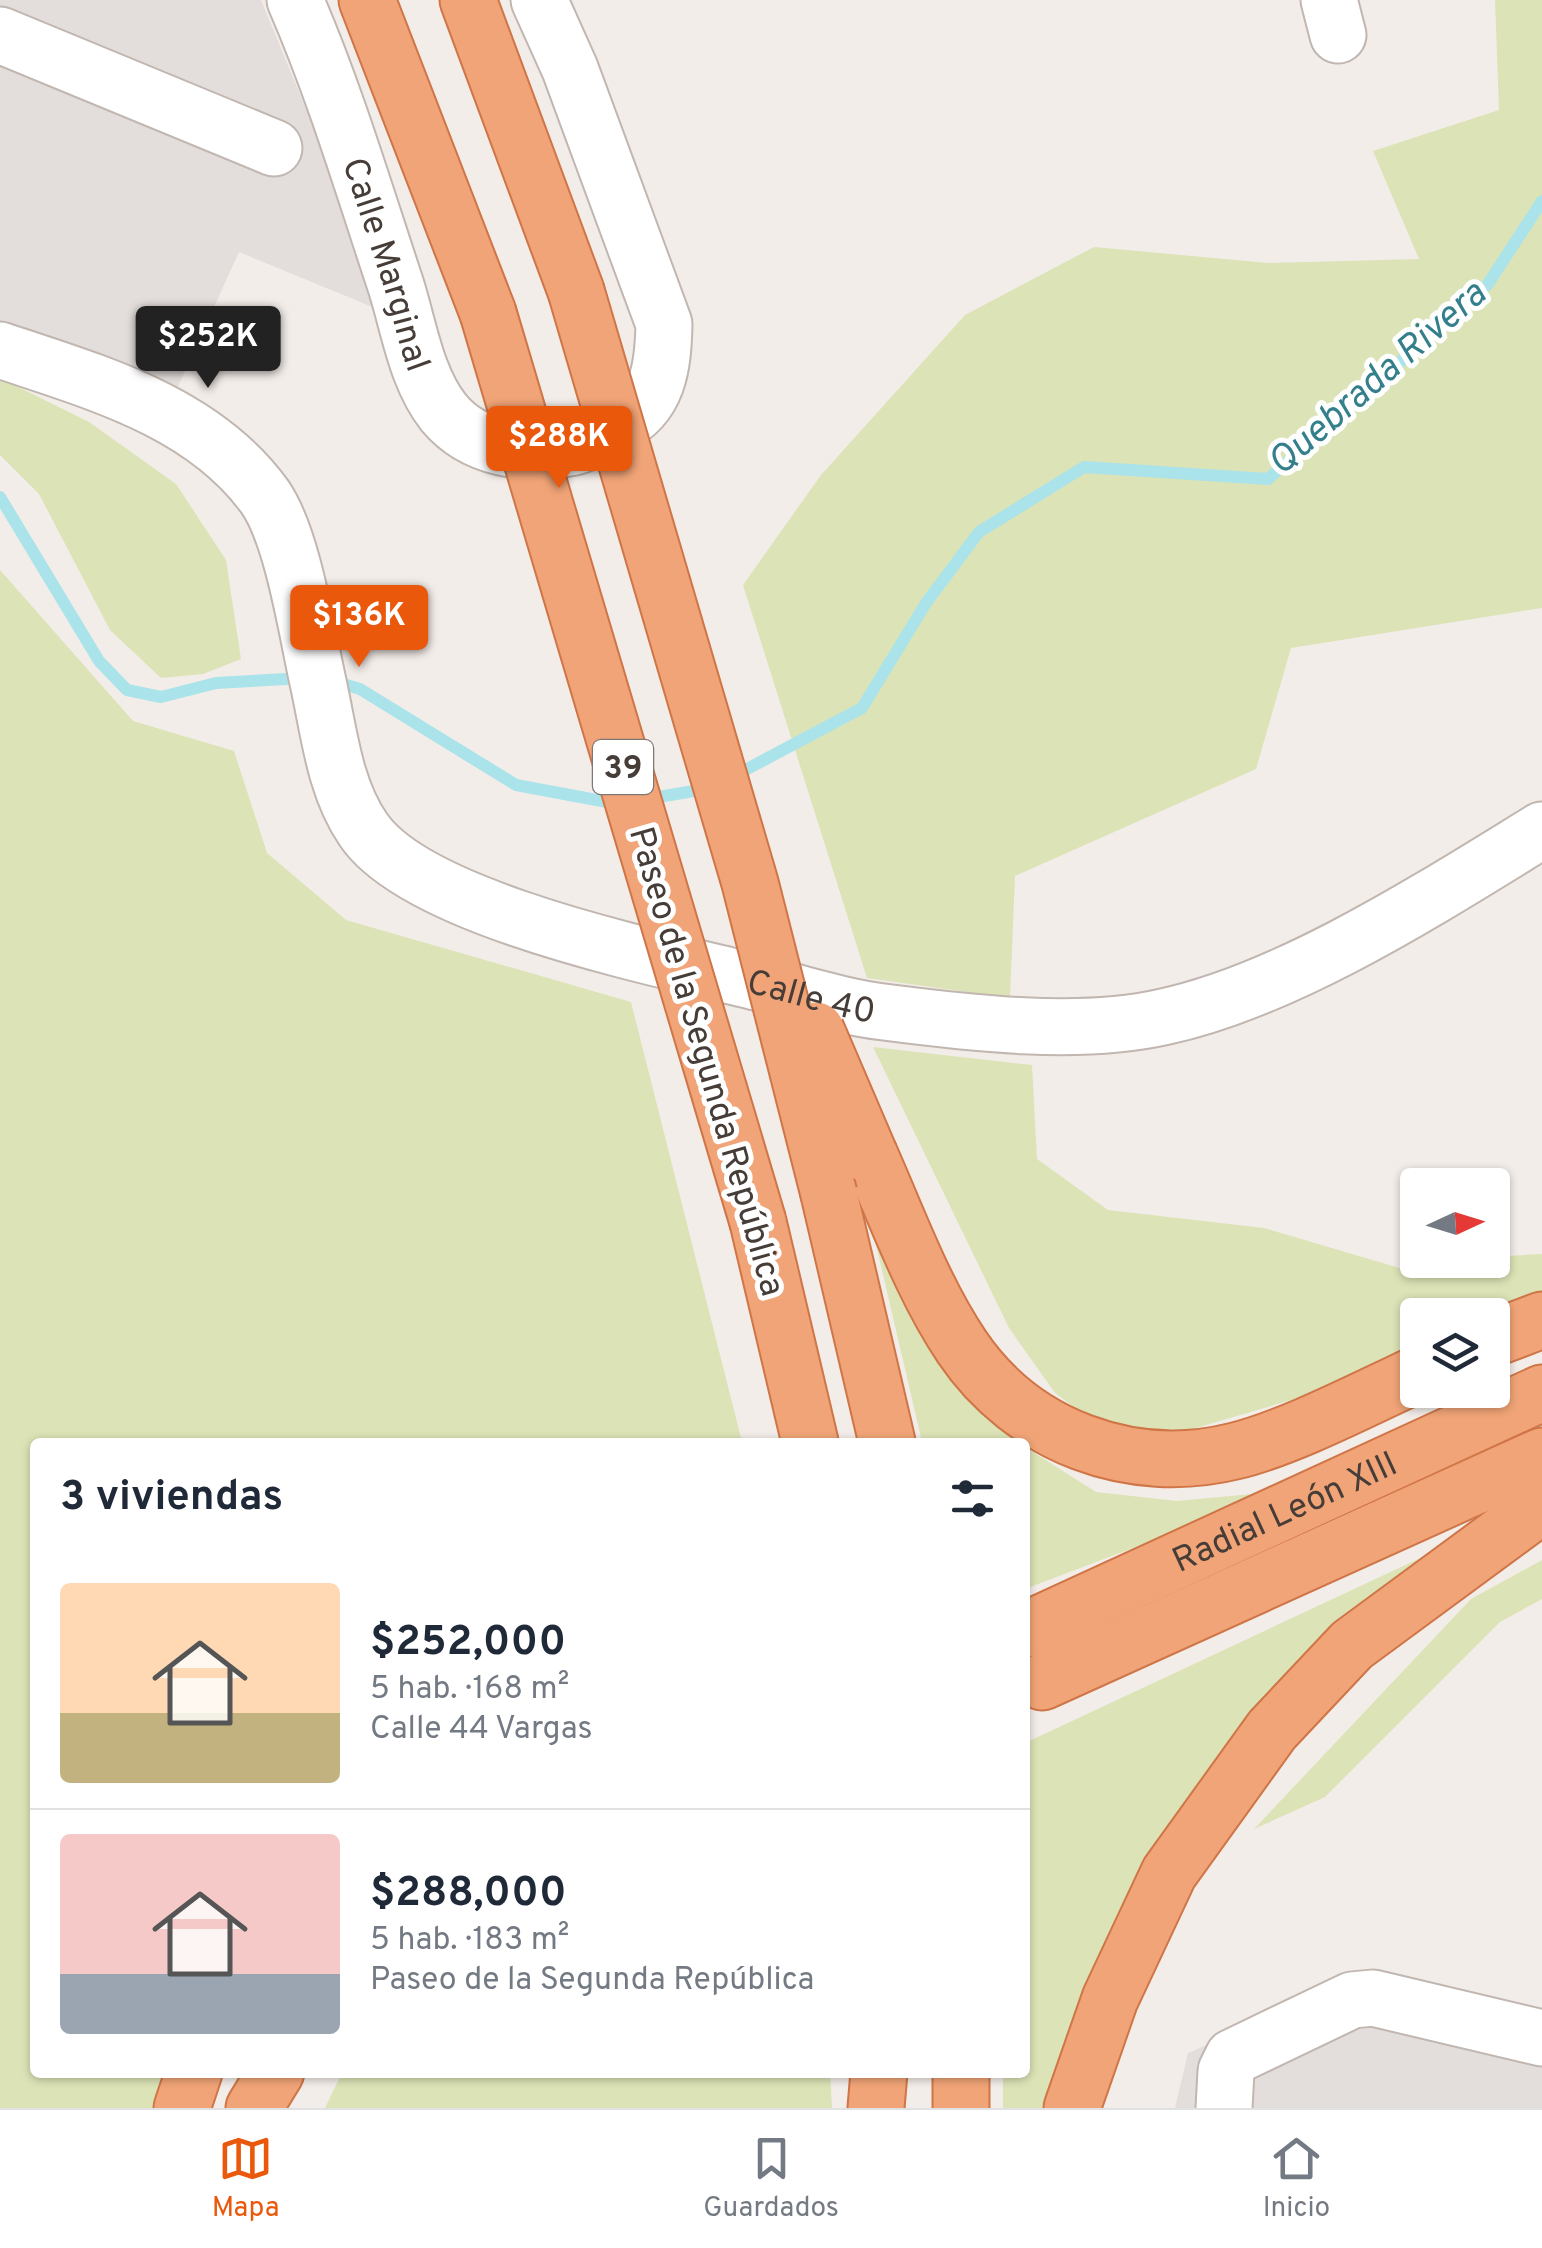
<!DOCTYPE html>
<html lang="es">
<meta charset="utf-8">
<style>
body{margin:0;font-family:Overpass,sans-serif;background:#f2f2f3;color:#1f2937;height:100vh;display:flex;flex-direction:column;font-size:38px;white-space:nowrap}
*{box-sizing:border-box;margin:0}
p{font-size:32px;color:#747a83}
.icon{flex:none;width:55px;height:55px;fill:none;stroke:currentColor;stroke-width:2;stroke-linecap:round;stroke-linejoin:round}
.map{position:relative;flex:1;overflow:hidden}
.side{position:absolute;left:30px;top:1438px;width:1000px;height:640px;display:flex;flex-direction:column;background:#fff;border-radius:10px;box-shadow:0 2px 8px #0004}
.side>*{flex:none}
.needle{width:65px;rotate:86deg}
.buttons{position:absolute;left:1400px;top:1168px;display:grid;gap:20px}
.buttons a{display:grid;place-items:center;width:110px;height:110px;border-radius:10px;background:#fff;box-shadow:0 2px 8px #0004;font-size:50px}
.price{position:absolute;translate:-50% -85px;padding:0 22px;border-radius:10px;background:#ea580c;color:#fff;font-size:32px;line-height:65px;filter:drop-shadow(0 2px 5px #0008)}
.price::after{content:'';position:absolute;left:50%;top:60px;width:30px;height:22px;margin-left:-15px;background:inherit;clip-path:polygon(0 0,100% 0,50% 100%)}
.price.selected{background:#222;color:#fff}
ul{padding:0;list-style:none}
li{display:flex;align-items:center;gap:30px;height:250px;padding:0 30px}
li+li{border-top:2px solid #e0e1e3}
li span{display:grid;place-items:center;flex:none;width:280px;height:200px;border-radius:10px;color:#555}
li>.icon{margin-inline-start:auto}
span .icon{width:120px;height:120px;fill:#fffc;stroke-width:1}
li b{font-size:42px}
h2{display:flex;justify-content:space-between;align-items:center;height:120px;padding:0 30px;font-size:42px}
.menu{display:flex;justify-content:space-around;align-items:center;height:140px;border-top:2px solid #e0e1e3;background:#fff;font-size:28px;color:#747a83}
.menu a{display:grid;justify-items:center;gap:5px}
.menu .selected{color:#ea580c}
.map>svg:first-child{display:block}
</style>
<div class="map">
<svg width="1542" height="2108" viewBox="0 0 1542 2108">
<rect width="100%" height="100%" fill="#f3ede9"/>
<path fill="#e3dddb" d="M0,0h261l50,121 64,187 -136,-56 -63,139 -176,-61z
M1370,1976l172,43v89h-367l13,-55z"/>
<path fill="#dce3b6" d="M1495,0h47v608l-251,40 -35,121 -241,107 -5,122 -143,-20 -124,-393 78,-110 144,-160 129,-68 174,16 151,-4 -46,-108 126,-41z
M0,378l89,44 87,62 50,76 15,99 -38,15 -42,4 -51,-48 -71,-136 -39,-39z
M0,570l133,151 101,30 33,102 79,67 285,82 111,440h-707v630l138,1 -17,35h-156z
M873,1047l159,18 5,94 71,51 156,18 149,44 24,-12 105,-6v37l-51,24h-73l-1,33 -91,42 -137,40 -88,-3 -46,-34 -46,-65z
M865,1197c38,83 78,190 154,245h-97z
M1025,1447l71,45 81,9 106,-10 -258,98z
M1461,1539l-217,182 -161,298 -28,89h-52v-35l22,-1v-329z
M1542,1560v39l-42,23 -175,175 -71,32 217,-230z
M348,2072l482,1 2,35h-507l14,-29z"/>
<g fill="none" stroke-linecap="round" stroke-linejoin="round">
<path stroke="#abe3ea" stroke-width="12" d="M0,497l99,164 28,29 34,7 55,-14 88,-5
M333,681l27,8 156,96 102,19
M734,776l128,-68 64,-105 53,-71 105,-65 184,12 220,-195 54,-83
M647,799l64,-11"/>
<g stroke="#c1b6b0" stroke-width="59">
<g id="minor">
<path id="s1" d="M295,0c40,92 69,190 101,286 13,41 20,92 48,127 30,36 81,43 125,35 16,-2 33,-15 48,-22 42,-21 46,-59 47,-102l-94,-255 -31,-69"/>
<path d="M1329,0l9,35"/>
<path d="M0,35l274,113"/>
<path id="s2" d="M0,350c95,32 203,61 265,147 28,40 42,136 53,185 11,49 16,105 45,147 53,80 295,129 389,152 43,10 88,26 132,31 85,11 195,24 279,5 126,-27 268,-119 379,-187"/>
<path d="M1224,2108l2,-37 7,-14 119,-57 21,-2 169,40"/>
</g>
</g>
<g stroke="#cf7547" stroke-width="59">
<g id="highway">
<path d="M367,0l121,313"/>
<path d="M468,0l108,291"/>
<path d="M870,1156c28,63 53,133 92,191 60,89 169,130 273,104 54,-13 131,-53 183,-77"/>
<path d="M829,1194l58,248"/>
<path d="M758,1222l52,220"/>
<path d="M1492,1339l50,-19"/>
<path id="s3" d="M1028,1629l514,-236"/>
<path d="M1042,1682l500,-226"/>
<path d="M182,2108l12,-36"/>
<path d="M254,2108l22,-36"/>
<path d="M876,2108l3,-36"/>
<path d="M961,2108v-36"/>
<path d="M1072,2108l38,-109 59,-126 103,-143 80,-85 190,-140"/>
</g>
</g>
<use href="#minor" stroke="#fff" stroke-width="55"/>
<use href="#highway" stroke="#f1a477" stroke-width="55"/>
<g stroke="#cf7547" stroke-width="59" stroke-linecap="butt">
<path id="highway-bridge" d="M576,291l174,592 79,311
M488,313l270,909
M816,1030l54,126"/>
</g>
<use href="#highway-bridge" stroke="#f1a477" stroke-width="55"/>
</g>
<g text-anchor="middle" stroke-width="10" stroke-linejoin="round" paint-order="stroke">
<rect fill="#fff" stroke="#7e7774" stroke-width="2.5" x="593" y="740" width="60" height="54" rx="8"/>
<g font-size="32" font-weight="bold" fill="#463d38">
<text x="623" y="778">39</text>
</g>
<g font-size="35" fill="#463d38" stroke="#fff">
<text dy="12" stroke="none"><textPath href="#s1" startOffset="280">Calle Marginal</textPath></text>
<text dy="12" stroke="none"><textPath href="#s2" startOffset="1142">Calle 40</textPath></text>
<text transform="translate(708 1061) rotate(74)" y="12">Paseo de la Segunda República</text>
<text dy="12" stroke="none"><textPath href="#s3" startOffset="282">Radial León XIII</textPath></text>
</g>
<g font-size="38" font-style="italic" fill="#337f8b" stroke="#fff">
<text transform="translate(1376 377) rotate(-41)" y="13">Quebrada Rivera</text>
</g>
</g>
</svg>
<div class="buttons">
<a><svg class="needle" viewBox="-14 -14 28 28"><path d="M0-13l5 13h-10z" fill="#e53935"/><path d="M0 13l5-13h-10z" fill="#747a83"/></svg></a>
<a><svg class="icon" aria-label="layers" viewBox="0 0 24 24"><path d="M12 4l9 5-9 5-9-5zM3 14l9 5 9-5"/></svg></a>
</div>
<b class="price selected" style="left:208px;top:391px">$252K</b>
<b class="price" style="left:559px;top:491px">$288K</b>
<b class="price" style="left:359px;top:670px">$136K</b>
<section class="side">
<h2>3 viviendas<svg class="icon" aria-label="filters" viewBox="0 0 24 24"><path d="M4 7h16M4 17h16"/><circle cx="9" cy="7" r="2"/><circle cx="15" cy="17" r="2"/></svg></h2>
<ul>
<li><span style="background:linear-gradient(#ffd9b3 65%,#c2b280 0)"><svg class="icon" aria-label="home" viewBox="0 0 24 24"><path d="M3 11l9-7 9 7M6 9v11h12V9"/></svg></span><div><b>$252,000</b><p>5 hab. · 168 m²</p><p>Calle 44 Vargas</p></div></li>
<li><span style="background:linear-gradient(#f6c9c9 70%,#9aa5b1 0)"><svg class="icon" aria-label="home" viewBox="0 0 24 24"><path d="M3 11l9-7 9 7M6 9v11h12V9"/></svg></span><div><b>$288,000</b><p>5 hab. · 183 m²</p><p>Paseo de la Segunda República</p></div></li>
</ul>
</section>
</div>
<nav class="menu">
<a class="selected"><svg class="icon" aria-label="map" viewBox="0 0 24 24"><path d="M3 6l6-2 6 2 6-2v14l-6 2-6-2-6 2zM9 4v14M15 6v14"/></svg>Mapa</a>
<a><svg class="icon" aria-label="saved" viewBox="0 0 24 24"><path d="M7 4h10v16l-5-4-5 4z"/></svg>Guardados</a>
<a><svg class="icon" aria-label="home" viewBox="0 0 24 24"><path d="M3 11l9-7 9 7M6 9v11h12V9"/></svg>Inicio</a>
</nav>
